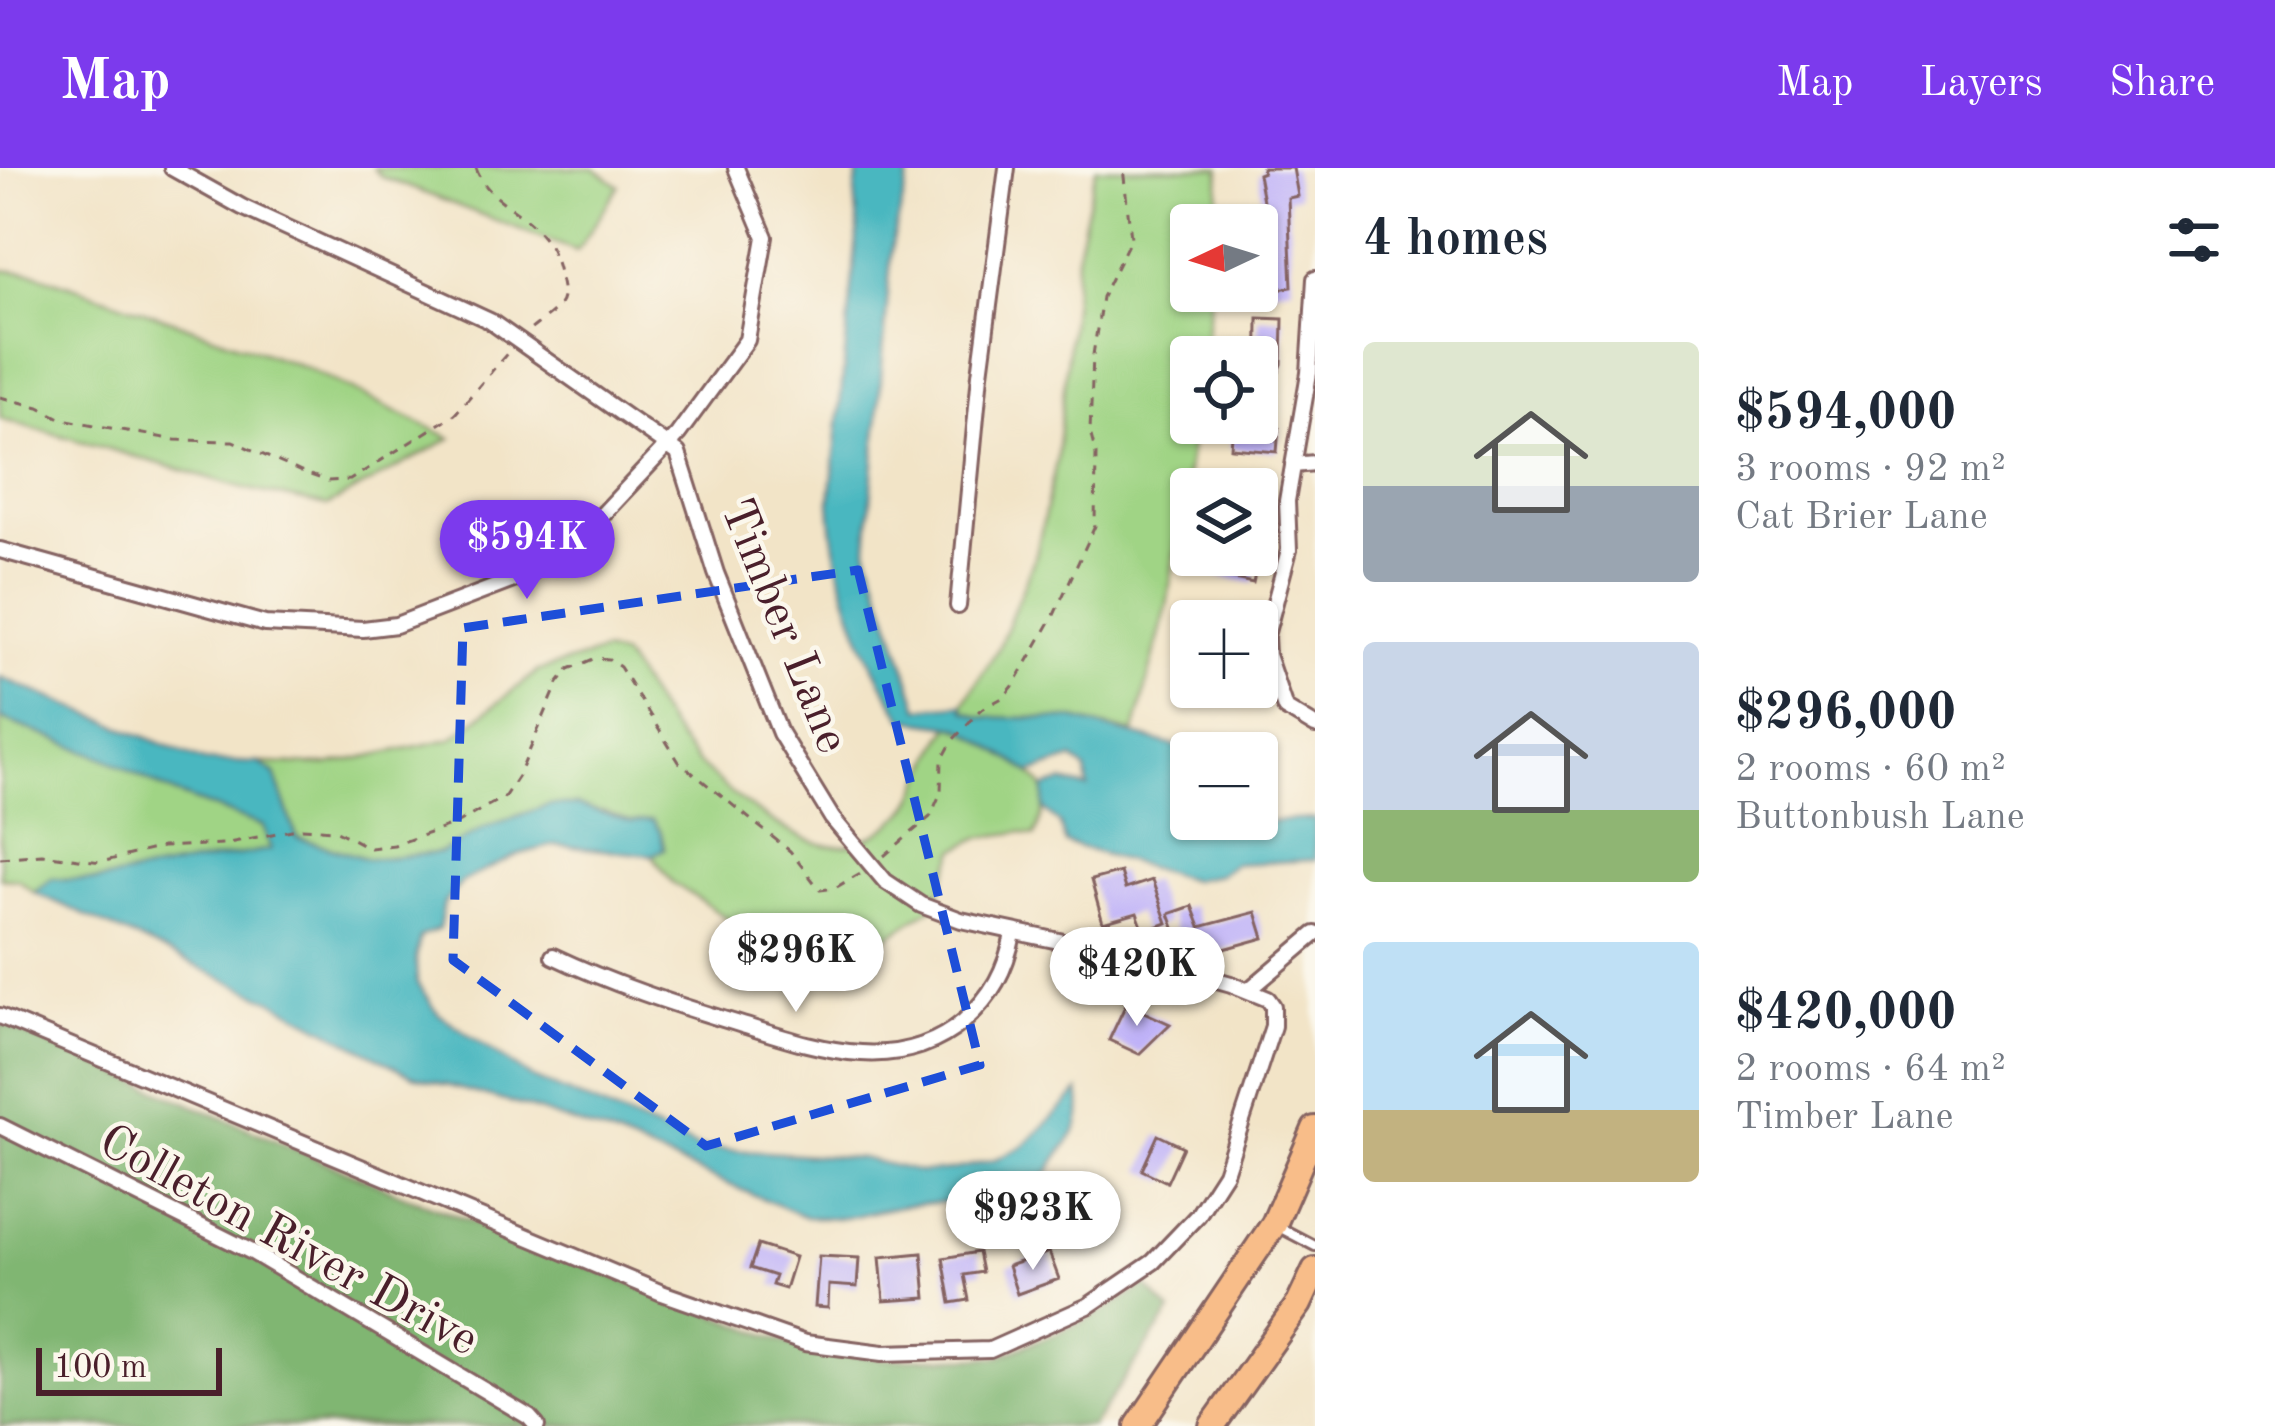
<!DOCTYPE html>
<meta charset="utf-8">
<style>
body{margin:0;font-family:"Old Standard TT",serif;background:#f2f2f3;color:#1f2937;height:100vh;display:flex;flex-direction:column;font-size:45px;white-space:nowrap}
*{box-sizing:border-box;margin:0}
p{font-size:39px;color:#747a83}
.icon{flex:none;width:66px;height:66px;fill:none;stroke:currentColor;stroke-width:2;stroke-linecap:round;stroke-linejoin:round}
.map{position:relative;flex:1;overflow:hidden}
.details{display:flex;flex-direction:column;background:#fff;width:960px}
.details>*{flex:none}
.needle{width:78px;rotate:266deg}
.buttons{position:absolute;left:1170px;top:36px;display:grid;gap:24px}
.buttons a{display:grid;place-items:center;width:108px;height:108px;border-radius:12px;background:#fff;box-shadow:0 3px 9px #0004;font-size:60px}
.scale{position:absolute;left:36px;bottom:30px;width:186px;box-sizing:border-box;padding-left:12px;border:6px solid #4a1f2b;border-top:0;font-size:33px;line-height:42px;white-space:nowrap;color:#4a1f2b;-webkit-text-stroke:9px #fbf7ec;paint-order:stroke}
.price{position:absolute;translate:-50% -102px;padding:0 27px;border-radius:42px;background:#fff;color:#222;font-size:39px;line-height:78px;filter:drop-shadow(0 3px 6px #0008)}
.price::after{content:'';position:absolute;left:50%;top:72px;width:36px;height:27px;margin-left:-18px;background:inherit;clip-path:polygon(0 0,100% 0,50% 100%)}
.price.selected{background:#7c3aed;color:#fff}
ul{padding:0;list-style:none}
li{display:flex;align-items:center;gap:36px;height:300px;padding:0 48px}
li span{display:grid;place-items:center;flex:none;width:336px;height:240px;border-radius:12px;color:#555}
li>.icon{margin-inline-start:auto}
span .icon{width:144px;height:144px;fill:#fffc;stroke-width:1}
li b{font-size:51px}
h2{display:flex;justify-content:space-between;align-items:center;height:144px;padding:0 48px;font-size:51px}
header{display:flex;align-items:center;gap:72px;box-sizing:border-box;height:168px;padding:0 60px;background:#7c3aed;color:#fff}
header strong{font-size:57px}
nav{display:flex;gap:66px;margin-inline-start:auto;font-size:42px}
main{display:flex;flex:1;min-height:0}
.map>svg:first-child{display:block}
</style>
<header>
<strong>Map</strong>
<nav><a>Map</a><a>Layers</a><a>Share</a></nav>
</header>
<main>
<div class="map">
<svg width="1315" height="1258" viewBox="0 0 1315 1258">
<rect width="100%" height="100%" fill="#fbf7ec"/>
<filter id="ink" filterUnits="userSpaceOnUse"><feTurbulence type="fractalNoise" baseFrequency=".00833" numOctaves="2"/><feDisplacementMap in="SourceGraphic" scale="24" xChannelSelector="R" yChannelSelector="G"/><feConvolveMatrix kernelMatrix="1 2 1 2 8 2 1 2 1" color-interpolation-filters="sRGB"/></filter>
<filter id="wash" filterUnits="userSpaceOnUse"><feTurbulence type="fractalNoise" baseFrequency=".004" numOctaves="4" result="noise"/><feDisplacementMap in="SourceGraphic" scale="48" xChannelSelector="R" yChannelSelector="G"/><feGaussianBlur stdDeviation="2.7" result="paint"/><feColorMatrix in="noise" values="0 0 0 0 0 0 0 0 0 0 0 0 0 0 0 0 0 1.4 0 .05"/><feComposite in="paint" operator="in"/></filter>
<g filter="url(#wash)">
<rect width="100%" height="100%" fill="#f2e4c7"/>
<path fill="#a0d485" stroke="#757a58" stroke-width="3" d="M373,0h221l25,18 -42,65 -195,-74z
M1096,0h124l-3,57h-26v66h20l-8,66h-12v66h3l-27,183 -33,127 -60,-14 -94,-2 -16,-7 -1,-6 36,-57 37,-93 21,-96 21,-211z
M0,102l35,3 270,94 146,71 -124,68 -79,-17 -248,-71z
M603,484l20,5c24,34 46,75 74,105 29,30 99,85 141,84 23,-1 48,-16 65,-32 18,-18 28,-64 48,-89 20,5 87,46 93,65 4,15 -4,32 -9,46l-15,-4 -42,6 -22,12 -21,55 -67,45 -43,11 -70,-24 -83,-55 -20,-27 11,-6 -31,-27 -28,-10 -55,-7 -64,22 -45,26 -72,6 -71,-21 -22,-64 -15,-11 67,2 124,-26 87,-68z
M0,550l107,41 69,35 87,32 8,24 -175,31 -44,-3 -18,14 -16,-13 -18,-1z"/>
<path fill="#80b672" stroke="#656a4e" stroke-width="3" d="M0,855l410,175 394,151 79,10 115,-2 92,-38 56,-33 25,26 -79,114h-1092z"/>
<path fill="#48b7c0" stroke="#496b76" stroke-width="3" d="M859,0h52l-19,77 -25,303 52,160 44,-4 1,6 16,7 94,2 112,30 7,4 -2,66h31l1,5 92,-5v41l-81,4 -16,11 -27,5 -126,-37 -5,-19 -16,-15v-21l19,-6 25,6 -2,-17 -13,-12 -42,14 -71,-46 -56,-8c-42,-63 -70,-141 -74,-217l28,-274 -3,-37z
M0,509l204,84 56,2 15,11 22,64 71,21 72,-6 45,-26 64,-22h28l55,17 20,-2 9,13 3,16 -12,6 -98,-10 -34,9 -57,27 -19,22 -5,26 -19,8 -4,22 1,24 22,31 91,63 169,71 162,10 59,14 31,-2 44,-10 30,-15 54,-54c8,46 -15,47 -31,83l-58,24 -90,8 -55,12 -39,-1 -191,-80 -92,-31 -110,-30 -136,-73 -243,-111 18,-14 44,3 175,-32 -8,-23 -87,-32 -69,-35 -107,-41z"/>
<g id="blocks">
<path fill="#baacf9" d="M1262,0h31l5,28 -10,2 4,89 -29,4 -3,-85h4l-6,-32 5,-2z
M1258,150l25,1 -1,45 -12,32h6l-3,31 6,1 -2,24 -46,-4 2,-25 24,3z
M1214,387h45l-6,28 -43,-9z
M1120,704l5,17 27,-9 15,43 -23,9 -7,-19 -34,10 -12,-43z
M1192,738l8,21 56,-15 8,26 -47,13 -1,-5 -31,12 -16,-44z
M1126,836l44,20 -31,30 -30,-14z
M1158,967l25,12 -16,35 -25,-12z
M758,1077l37,12 -10,32 -13,-4 3,-9 -25,-8z
M978,1084l4,20 -18,3 5,25 -18,3 -8,-45z
M1049,1084l10,27 -42,15 -9,-28z
M922,1085l4,45 -42,3 -4,-44z
M819,1088l40,2 -2,29 -28,-2 -1,23 -13,-1z"/>
</g>
</g>
<g filter="url(#ink)">
<use href="#blocks" fill-opacity="0" stroke="#856462" stroke-width="3"/>
<g fill="none" stroke-linecap="round" stroke-linejoin="round">
<g stroke="#856462" stroke-width="14">
<path id="lane" d="M1275,1057l40,21"/>
</g>
<g stroke="#856462" stroke-width="20">
<path id="street" d="M1315,111l-6,94 -22,128 2,49 -23,86 1,19 18,53 30,18
M1293,297l22,-2
M0,382l265,74 98,5 33,-4 133,-51 58,-43 91,-97 69,-94 18,-103 -29,-69
M958,438l22,-232 27,-206
M553,788c59,28 120,48 183,67 75,23 160,56 228,-2 28,-25 42,-51 49,-87
M1249,822l66,-56
M0,848l662,277 143,50 78,10 107,-3 98,-44 65,-44 45,-47 27,-42 48,-147v-20l-5,-7 -37,-15 -88,-25 -182,-39 -40,-15 -36,-24 -53,-63 -52,-85 -64,-160 -38,-120 -188,-132 -248,-114 -70,-39
M0,958l252,126 277,165 8,9"/>
</g>
<g stroke="#856462" stroke-width="30">
<path id="highway" d="M1138,1258l136,-202 41,-95
M1212,1258l87,-122 16,-34"/>
</g>
<path stroke="#856462" stroke-width="3" stroke-dasharray="9 9" stroke-linecap="butt" d="M476,0c15,45 72,40 84,110 2,9 5,20 -2,28 -6,8 -20,17 -29,25
M0,229l39,10 23,12 113,21 58,1 68,31 27,9 22,-1 105,-66 55,-64
M884,688l46,-39 11,-25 1,-32 11,-20 27,-30 24,-13 10,-12 40,-70 41,-89 1,-71 -6,-23 3,-77 9,-58 29,-59 -8,-70
M0,690l42,-4 59,8 61,-15 62,-3 77,-16 34,2 35,18 24,-3 62,-21 49,-28 15,-23 38,-90 11,-14 27,-11 13,1 11,8 59,95 111,89 30,39 15,-2 27,-16"/>
<use href="#lane" stroke="#fff" stroke-width="8"/>
<use href="#street" stroke="#fff" stroke-width="14"/>
<use href="#highway" stroke="#f8bd89" stroke-width="24"/>
</g>
</g>
<path fill="none" stroke="#1d4ed8" stroke-width="9" stroke-dasharray="24 15" stroke-linejoin="round" d="M858,402l122,495 -274,81 -253,-186 10,-332z"/>
<g text-anchor="middle" stroke-width="9" stroke-linejoin="round" paint-order="stroke">
<g font-size="48" fill="#4a1f2b" stroke="#fbf7ec">
<text transform="translate(787 457) rotate(68)" y="17">Timber Lane</text>
<text transform="translate(290 1070) rotate(29)" y="17">Colleton River Drive</text>
</g>
</g>
</svg>
<div class="buttons">
<a><svg class="needle" viewBox="-14 -14 28 28"><path d="M0-13l5 13h-10z" fill="#e53935"/><path d="M0 13l5-13h-10z" fill="#747a83"/></svg></a>
<a><svg class="icon" aria-label="locate" viewBox="0 0 24 24"><circle cx="12" cy="12" r="6"/><path d="M12 2v4M12 18v4M2 12h4M18 12h4"/></svg></a>
<a><svg class="icon" aria-label="layers" viewBox="0 0 24 24"><path d="M12 4l9 5-9 5-9-5zM3 14l9 5 9-5"/></svg></a>
<a>+</a>
<a>−</a>
</div>
<div class="scale">100 m</div>
<b class="price selected" style="left:527px;top:434px">$594K</b>
<b class="price" style="left:796px;top:847px">$296K</b>
<b class="price" style="left:1137px;top:861px">$420K</b>
<b class="price" style="left:1033px;top:1105px">$923K</b>
</div>
<section class="details">
<h2>4 homes<svg class="icon" aria-label="filters" viewBox="0 0 24 24"><path d="M4 7h16M4 17h16"/><circle cx="9" cy="7" r="2"/><circle cx="15" cy="17" r="2"/></svg></h2>
<ul>
<li><span style="background:linear-gradient(#dfe7d0 60%,#9aa5b1 0)"><svg class="icon" aria-label="home" viewBox="0 0 24 24"><path d="M3 11l9-7 9 7M6 9v11h12V9"/></svg></span><div><b>$594,000</b><p>3 rooms · 92 m²</p><p>Cat Brier Lane</p></div></li>
<li><span style="background:linear-gradient(#c9d6e8 70%,#8fb573 0)"><svg class="icon" aria-label="home" viewBox="0 0 24 24"><path d="M3 11l9-7 9 7M6 9v11h12V9"/></svg></span><div><b>$296,000</b><p>2 rooms · 60 m²</p><p>Buttonbush Lane</p></div></li>
<li><span style="background:linear-gradient(#bfe0f5 70%,#c2b280 0)"><svg class="icon" aria-label="home" viewBox="0 0 24 24"><path d="M3 11l9-7 9 7M6 9v11h12V9"/></svg></span><div><b>$420,000</b><p>2 rooms · 64 m²</p><p>Timber Lane</p></div></li>
</ul>
</section>
</main>
